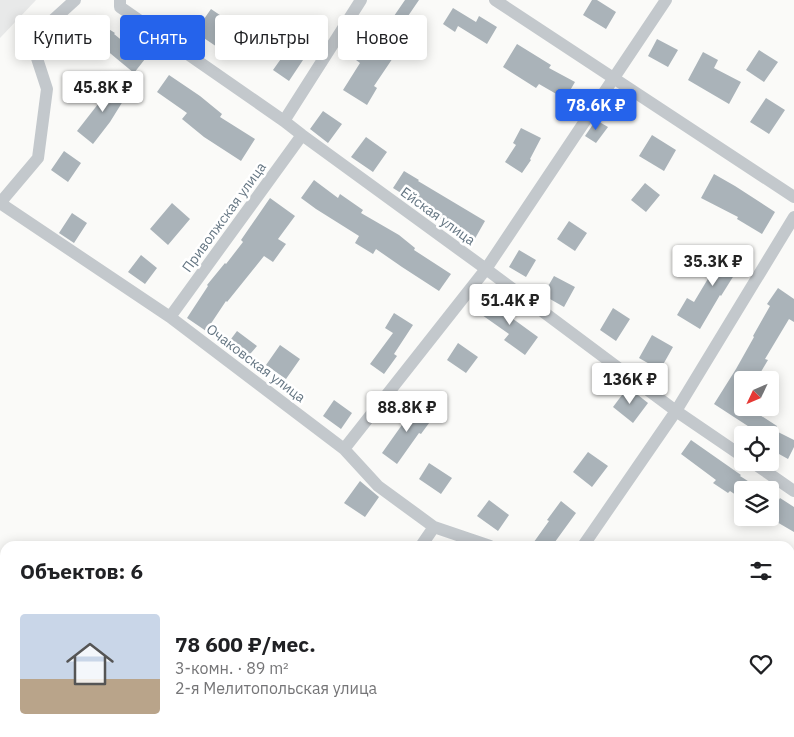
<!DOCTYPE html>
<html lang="ru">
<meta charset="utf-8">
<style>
body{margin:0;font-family:"IBM Plex Sans",sans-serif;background:#f2f2f2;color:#202124;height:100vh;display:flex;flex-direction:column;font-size:19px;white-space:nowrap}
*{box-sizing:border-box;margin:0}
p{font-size:16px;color:#757577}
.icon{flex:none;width:28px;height:28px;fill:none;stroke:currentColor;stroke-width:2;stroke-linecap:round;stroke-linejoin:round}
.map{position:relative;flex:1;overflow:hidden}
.details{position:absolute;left:0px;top:541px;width:795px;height:196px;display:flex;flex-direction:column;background:#fff;border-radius:15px 15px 0 0;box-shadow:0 2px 12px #0003}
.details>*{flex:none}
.top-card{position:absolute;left:15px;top:15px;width:500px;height:45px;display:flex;gap:10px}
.needle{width:32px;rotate:226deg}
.fabs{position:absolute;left:734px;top:371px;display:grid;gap:10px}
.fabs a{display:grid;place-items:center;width:45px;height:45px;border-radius:5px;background:#fff;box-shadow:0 2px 12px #0003;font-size:25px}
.price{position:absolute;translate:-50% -42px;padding:0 11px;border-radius:5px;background:#fff;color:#222;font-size:16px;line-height:32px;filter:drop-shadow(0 1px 2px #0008)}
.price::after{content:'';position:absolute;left:50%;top:30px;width:15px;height:11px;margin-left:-8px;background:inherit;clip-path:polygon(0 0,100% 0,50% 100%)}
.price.on{background:#2563eb;color:#fff}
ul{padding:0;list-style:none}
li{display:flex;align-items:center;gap:15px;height:125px;padding:0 20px}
li span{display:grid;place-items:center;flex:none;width:140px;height:100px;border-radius:5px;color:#555}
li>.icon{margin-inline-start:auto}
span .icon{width:60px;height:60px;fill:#fffc;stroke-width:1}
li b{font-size:21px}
h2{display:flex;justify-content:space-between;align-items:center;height:60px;padding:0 20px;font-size:21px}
.tag{padding:0 18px;border-radius:5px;background:#fff;box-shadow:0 2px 12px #0003;font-size:18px;line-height:45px}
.tag.on{background:#2563eb;color:#fff}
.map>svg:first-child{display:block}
</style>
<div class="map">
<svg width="794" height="737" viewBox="0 0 794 737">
<rect width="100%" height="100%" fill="#fafaf8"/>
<path fill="#e8e9e9" d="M0,0h36l-36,38z"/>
<path fill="#aab3b9" d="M405,0h14l-13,19 14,10 -12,17 -5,-3 -29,43 3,2 -10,17 -24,-15 17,-27 -4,-3 12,-19 6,4z
M592,0h5l19,12 -10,17 -23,-14z
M453,8l23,14 3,-6 18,11 -10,17 -29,-18 -3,6 -12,-8z
M211,9l28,19 -16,23 -28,-19z
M99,23l16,10 -1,1 31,25 -11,14 -29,-24 -4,7 -17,-11z
M657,39l21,11 -10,17 -20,-11z
M517,44l34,21 -2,3 26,14 -10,17 -26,-15 -3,4 -33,-21z
M290,46l15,11 -16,24 -16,-11z
M759,50l19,12 -14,20 -18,-12z
M703,52l15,8 -4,8 27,14 -12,22 -41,-24z
M169,75l31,21 22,18 -2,3 35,22 -14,22 -37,-24 -22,-18 5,-6 -30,-21z
M110,82l18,11 -18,29 -17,22 -16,-13 25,-32 -2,-2z
M766,98l19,12 -16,24 -19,-12z
M323,111l19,13 -14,19 -18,-14z
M596,120l12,7 -12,16 -11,-7z
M521,128l20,10 -11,21 1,1 -9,13 -17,-11 11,-17 -3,-2z
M652,135l24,15 -12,21 -25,-15z
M366,137l21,15 -14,20 -22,-15z
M64,151l17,12 -13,19 -17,-12z
M404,171l15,9 -1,1 67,40 -12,21 -23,-14 2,-3 -30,-17 1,-1 -30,-19z
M714,174l21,12 40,26 -13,22 -25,-15 1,-2 -37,-19z
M314,180l24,18 2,-4 23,16 -2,3 38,22 16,13 -1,2 37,24 -12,17 -37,-24 -26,-18 -3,5 -18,-11 4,-7 -43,-27 -15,-11z
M645,183l15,12 -14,17 -15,-12z
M270,198l25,18 -17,23 8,5 -13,18 -9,-6 -37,46 -1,-1 -20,30 -19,-13 21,-32 -1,-1 18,-22 1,1 17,-22 -2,-2z
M172,203l18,16 -22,26 -18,-16z
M72,213l15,10 -13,20 -15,-10z
M569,221l18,12 -12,18 -18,-12z
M727,245l21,12 -10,16 -2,-1 -15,24 -1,-1 -20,34 -23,-14 10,-17 7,4 24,-40 -1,-1z
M519,250l17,10 -10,17 -17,-10z
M141,255l16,13 -12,16 -17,-12z
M554,276l21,11 -11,20 -21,-12z
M778,288l16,11v23l-5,-3 -24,40 3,1 -12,20h-14v28h7l28,18 -3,4 20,10v7l-6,12 -18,-10v-14h-20l4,-5 -40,-26 22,-35 18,-32 -1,-1 17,-30 -3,-2z
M495,296l15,11 -5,6 33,24 -13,18 -21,-15 5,-6 -27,-19z
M613,308l17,11 -14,22 -16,-11z
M394,313l19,12 -19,29 3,2 -13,18 -14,-10 23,-31 -8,-5z
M237,331l20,15 -13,15 -19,-14z
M652,335l21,12 -13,23 -21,-12z
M458,343l20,14 -12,16 -19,-13z
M280,345l20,14 -14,20 -20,-14z
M628,387l20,16 -15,20 -20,-16z
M334,400l18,13 -11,16 -18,-13z
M410,403l22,16 -11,15 -2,-1 -22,31 -15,-11 22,-31 -6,-4z
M691,440l50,35 -1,1 22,14h-20v9l-12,-8 -2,2 -15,-10 3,-3 -35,-26z
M588,452l20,14 -16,21 -19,-15z
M429,463l23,15 -11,16 -22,-15z
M360,481l19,16 -14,20 -21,-14z
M780,498l14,9v25l-24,-14v-4z
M489,500l20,15 -11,16 -21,-15z
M561,501l15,12 -24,33h-21l18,-25 -2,-1z"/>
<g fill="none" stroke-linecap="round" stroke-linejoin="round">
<path stroke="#c3c8cc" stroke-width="6" d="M258,732l4,5"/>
<path stroke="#c3c8cc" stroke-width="12" d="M120,0v7l164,114 18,14 184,134 190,142 66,45
M495,0l299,197
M284,121l77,-121
M0,203l170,114 174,132 34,37 56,41 56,19
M0,203l38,-45 9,-69 -16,-49 44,-40
M170,317l132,-182
M344,449l142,-180 180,-269
M752,462l42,29
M421,546l13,-19
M583,546l93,-135 118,-194
M790,576l4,-6
M581,732l2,5
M452,737l3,-5"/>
</g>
<g text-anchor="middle" stroke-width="5" stroke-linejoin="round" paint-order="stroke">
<g font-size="14" fill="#657683" stroke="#fff">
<text transform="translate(438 216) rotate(36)" y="5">Ейская улица</text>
<text transform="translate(224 217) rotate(-54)" y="5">Приволжская улица</text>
<text transform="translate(256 363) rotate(37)" y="5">Очаковская улица</text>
</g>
</g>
</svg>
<div class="fabs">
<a><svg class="needle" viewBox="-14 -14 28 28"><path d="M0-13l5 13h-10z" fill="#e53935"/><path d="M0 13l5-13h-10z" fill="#757577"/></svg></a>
<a><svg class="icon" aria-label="locate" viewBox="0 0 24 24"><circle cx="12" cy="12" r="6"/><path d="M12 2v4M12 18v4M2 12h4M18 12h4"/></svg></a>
<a><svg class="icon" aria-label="layers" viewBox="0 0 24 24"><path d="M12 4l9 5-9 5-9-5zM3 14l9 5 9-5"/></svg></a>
</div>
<b class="price" style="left:103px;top:113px">45.8K ₽</b>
<b class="price on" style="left:596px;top:131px">78.6K ₽</b>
<b class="price" style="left:713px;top:287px">35.3K ₽</b>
<b class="price" style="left:510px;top:326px">51.4K ₽</b>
<b class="price" style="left:630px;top:405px">136K ₽</b>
<b class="price" style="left:407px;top:433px">88.8K ₽</b>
<div class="top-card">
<a class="tag">Купить</a>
<a class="tag on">Снять</a>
<a class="tag">Фильтры</a>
<a class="tag">Новое</a>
</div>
<section class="details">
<h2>Объектов: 6<svg class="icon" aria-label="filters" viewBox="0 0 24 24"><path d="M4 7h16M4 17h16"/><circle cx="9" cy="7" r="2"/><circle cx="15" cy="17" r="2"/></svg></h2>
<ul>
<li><span style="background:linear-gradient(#c9d6e8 65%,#b9a48a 0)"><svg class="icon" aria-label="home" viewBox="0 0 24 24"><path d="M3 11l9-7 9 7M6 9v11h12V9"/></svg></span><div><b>78 600 ₽/мес.</b><p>3-комн. · 89 m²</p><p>2-я Мелитопольская улица</p></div><svg class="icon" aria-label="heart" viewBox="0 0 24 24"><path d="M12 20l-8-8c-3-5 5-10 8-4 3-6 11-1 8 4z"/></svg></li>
</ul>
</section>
</div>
